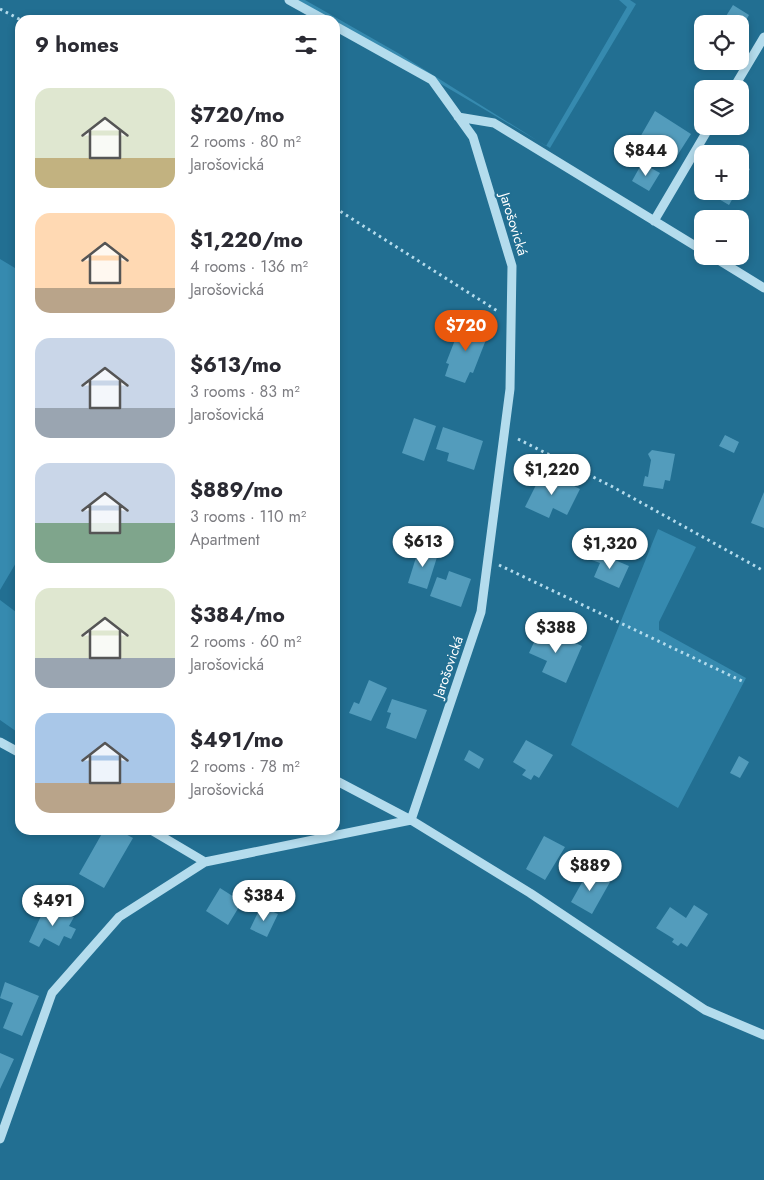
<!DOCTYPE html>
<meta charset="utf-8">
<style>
body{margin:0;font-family:Jost,sans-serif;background:#f7f7f7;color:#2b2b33;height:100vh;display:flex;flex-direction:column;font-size:19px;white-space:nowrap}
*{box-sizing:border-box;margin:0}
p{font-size:16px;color:#7c7c81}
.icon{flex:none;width:28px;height:28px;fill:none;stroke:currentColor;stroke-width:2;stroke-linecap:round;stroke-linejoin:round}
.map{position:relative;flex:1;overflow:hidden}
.sheet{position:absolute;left:15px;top:15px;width:325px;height:820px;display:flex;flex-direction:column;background:#fff;border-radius:15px;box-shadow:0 2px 8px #0003}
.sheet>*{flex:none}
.buttons{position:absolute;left:694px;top:15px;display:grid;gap:10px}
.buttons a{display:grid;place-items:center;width:55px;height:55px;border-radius:10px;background:#fff;box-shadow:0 2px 8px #0003;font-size:25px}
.price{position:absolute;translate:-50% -42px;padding:0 11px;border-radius:18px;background:#fff;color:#222;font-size:16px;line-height:32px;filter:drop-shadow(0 1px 2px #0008)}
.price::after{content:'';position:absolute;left:50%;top:30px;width:15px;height:11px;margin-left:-8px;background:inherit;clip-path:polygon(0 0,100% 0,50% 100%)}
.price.current{background:#ea580c;color:#fff}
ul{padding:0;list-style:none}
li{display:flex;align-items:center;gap:15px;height:125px;padding:0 20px}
li span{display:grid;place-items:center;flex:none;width:140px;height:100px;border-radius:15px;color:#555}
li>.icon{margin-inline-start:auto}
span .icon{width:60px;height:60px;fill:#fffc;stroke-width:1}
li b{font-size:21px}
h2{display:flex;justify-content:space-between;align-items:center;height:60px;padding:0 20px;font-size:21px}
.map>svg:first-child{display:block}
</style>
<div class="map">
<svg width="764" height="1180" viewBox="0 0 764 1180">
<rect width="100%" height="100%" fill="#226f92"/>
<path fill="#368aaf" d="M298,0h7l93,53 148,93 81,-139 -8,-7h11l6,4 -86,144z
M0,259l20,12v285l-20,34z
M658,529l38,18 -37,75v8l87,48 -68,130 -107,-63z
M0,600l20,15v119l-20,-14z"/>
<path fill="#539cbc" d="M733,5l16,10 -9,16v-7h-19z
M655,111l36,23 -16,25 -15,-7 -4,6 -13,-8 4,-6 -8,-5z
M642,163l18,10 -11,18 -17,-10z
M740,163l10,6 -10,18z
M705,191h32l-8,14z
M740,229l8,5 -8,12z
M462,322l27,10 -16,41 -3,-1 -5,11 -20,-7 4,-12 -3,-1z
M414,418l22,8 -12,35 -22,-8z
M443,427l40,14 -9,29 -27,-9 2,-8 -13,-4z
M725,435l14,7 -5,11 -15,-7z
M652,450l23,4 -5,27 -5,-1 -2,9 -20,-3 2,-10 3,1 3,-17 -3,-6z
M543,471l37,18 -13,26 -14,-7 -4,10 -24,-11z
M764,492v36l-13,-5z
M419,548l19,6 -11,35 -19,-6z
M592,552l10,5 1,-2 26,11 -10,22 -25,-11 6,-14 -11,-4z
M449,571l22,8 -10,28 -31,-11 7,-19 9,3z
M541,627l41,19 -16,37 -24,-11 5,-11 -18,-8z
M369,680l18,8 -16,33 -22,-8 5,-11 5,2z
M392,699l35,11 -11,29 -30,-11 5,-15 -4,-1z
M526,740l27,15 -14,23 -5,-3 -3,5 -9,-5 4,-5 -13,-8z
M469,750l15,9 -5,10 -15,-9z
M739,756l10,6 -9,16 -10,-5z
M104,830h14l15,8 -29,50 -25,-14z
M544,836l21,11 -20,33 -19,-11z
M589,870l21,12 -18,32 -21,-12z
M220,888l22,14 -14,23 -22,-14z
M47,903l27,14 -5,9 7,3 -5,10 -7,-3 -5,10 -15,-8 -5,9 -10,-5z
M694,905l14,9 -21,33 -6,-4 -3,3 -6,-4 2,-3 -18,-11 14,-21 16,11z
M261,906l17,8 -11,23 -17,-8z
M5,982l34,14 -17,40 -19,-8 10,-25 -13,-5z
M0,1053l14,6 -14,30z"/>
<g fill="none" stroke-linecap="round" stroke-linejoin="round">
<path stroke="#b4dced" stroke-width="3" stroke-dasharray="2.5 4" stroke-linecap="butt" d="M0,9l21,11
M335,208l164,104
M518,439l95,48 151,84
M499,565l245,117"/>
<path stroke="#b4dced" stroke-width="9" d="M289,0l36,20
M733,89l31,-52
M458,117l36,6 208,127
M654,221l56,-95
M712,256l52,32
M0,742l20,11
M335,780l76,40 119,73 175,117 59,25
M151,830l54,32
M0,1139l52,-146 67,-76 86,-55 206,-42 70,-208 29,-223 2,-123 -39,-129 -41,-57 -97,-54"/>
</g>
<g text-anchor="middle" stroke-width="4.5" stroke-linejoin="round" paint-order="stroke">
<g font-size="14" fill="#fff" stroke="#226f92">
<text transform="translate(514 224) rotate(73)" y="5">Jarošovická</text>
<text transform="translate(448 667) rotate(-71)" y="5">Jarošovická</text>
</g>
</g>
</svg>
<div class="buttons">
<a><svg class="icon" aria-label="locate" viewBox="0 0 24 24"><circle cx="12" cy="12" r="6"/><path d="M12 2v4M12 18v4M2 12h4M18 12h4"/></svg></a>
<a><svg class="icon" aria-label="layers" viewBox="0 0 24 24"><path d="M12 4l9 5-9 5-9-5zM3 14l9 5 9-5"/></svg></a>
<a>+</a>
<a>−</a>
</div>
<b class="price" style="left:646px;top:177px">$844</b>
<b class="price current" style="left:466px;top:352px">$720</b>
<b class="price" style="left:552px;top:496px">$1,220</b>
<b class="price" style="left:423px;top:568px">$613</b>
<b class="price" style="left:610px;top:570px">$1,320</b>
<b class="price" style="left:556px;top:654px">$388</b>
<b class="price" style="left:590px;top:892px">$889</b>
<b class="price" style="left:264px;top:922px">$384</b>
<b class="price" style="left:53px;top:927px">$491</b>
<section class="sheet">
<h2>9 homes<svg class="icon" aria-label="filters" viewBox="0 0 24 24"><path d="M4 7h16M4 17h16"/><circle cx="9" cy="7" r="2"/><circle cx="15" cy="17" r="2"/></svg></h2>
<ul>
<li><span style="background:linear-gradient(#dfe7d0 70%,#c2b280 0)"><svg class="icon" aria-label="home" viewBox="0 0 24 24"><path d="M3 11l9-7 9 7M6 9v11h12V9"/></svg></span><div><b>$720/mo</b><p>2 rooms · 80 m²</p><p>Jarošovická</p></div></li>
<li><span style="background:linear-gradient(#ffd9b3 75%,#b9a48a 0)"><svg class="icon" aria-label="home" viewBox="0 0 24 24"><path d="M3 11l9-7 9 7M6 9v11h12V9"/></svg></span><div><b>$1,220/mo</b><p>4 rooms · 136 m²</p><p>Jarošovická</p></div></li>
<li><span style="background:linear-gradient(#c9d6e8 70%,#9aa5b1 0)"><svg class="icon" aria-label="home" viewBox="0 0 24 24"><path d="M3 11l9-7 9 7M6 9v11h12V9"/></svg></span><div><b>$613/mo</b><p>3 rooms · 83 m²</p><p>Jarošovická</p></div></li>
<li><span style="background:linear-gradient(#c9d6e8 60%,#7fa58c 0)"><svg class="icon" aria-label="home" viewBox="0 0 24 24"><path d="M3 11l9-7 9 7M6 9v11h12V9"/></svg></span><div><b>$889/mo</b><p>3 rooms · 110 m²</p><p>Apartment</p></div></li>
<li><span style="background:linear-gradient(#dfe7d0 70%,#9aa5b1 0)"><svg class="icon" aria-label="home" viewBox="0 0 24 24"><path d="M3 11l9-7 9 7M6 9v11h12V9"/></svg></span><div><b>$384/mo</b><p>2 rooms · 60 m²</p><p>Jarošovická</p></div></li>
<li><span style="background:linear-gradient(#a9c7e8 70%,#b9a48a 0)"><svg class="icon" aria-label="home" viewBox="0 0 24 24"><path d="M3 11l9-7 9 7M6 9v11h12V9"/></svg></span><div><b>$491/mo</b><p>2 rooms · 78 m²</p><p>Jarošovická</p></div></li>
</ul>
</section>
</div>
